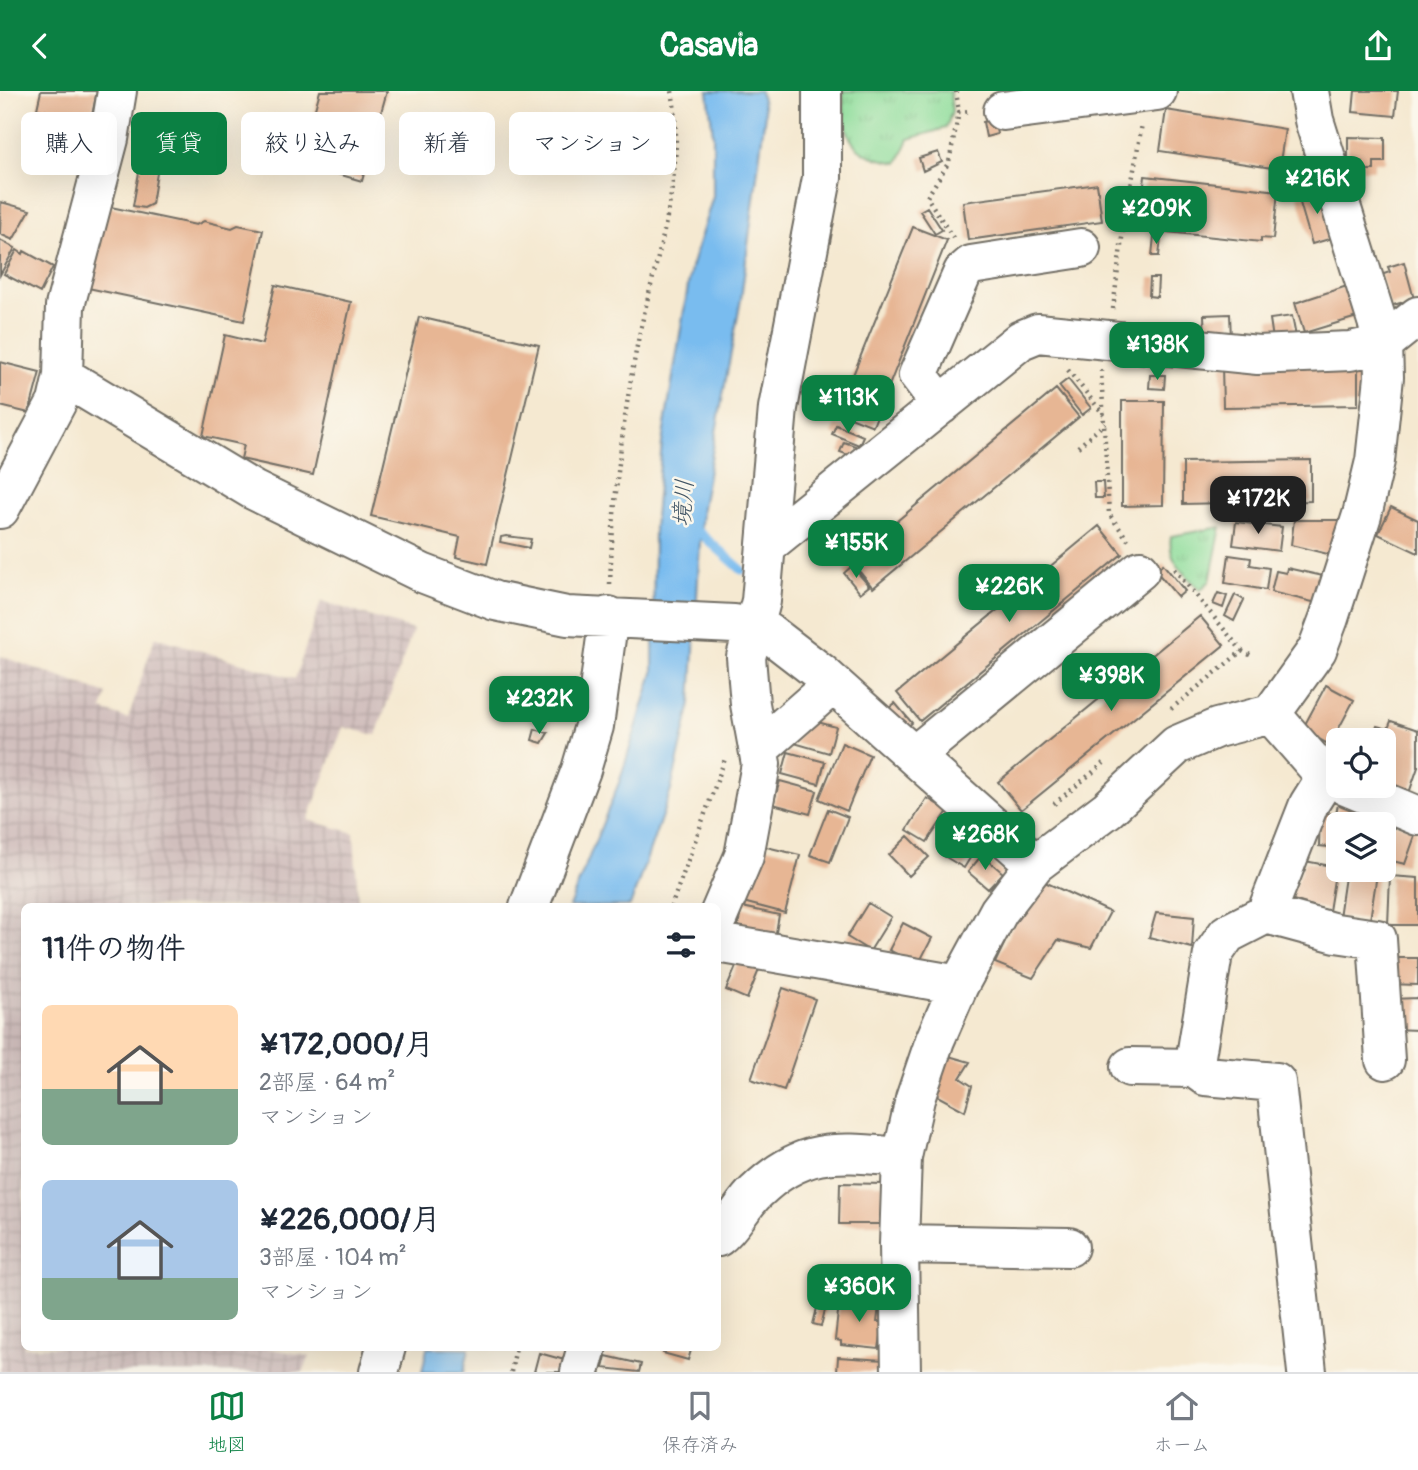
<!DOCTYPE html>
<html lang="ja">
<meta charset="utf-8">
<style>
body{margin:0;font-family:Pangolin,"Klee One",sans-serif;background:#f6f6f7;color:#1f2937;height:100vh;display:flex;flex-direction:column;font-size:26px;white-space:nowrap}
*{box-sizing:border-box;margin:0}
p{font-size:23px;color:#747a83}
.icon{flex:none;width:38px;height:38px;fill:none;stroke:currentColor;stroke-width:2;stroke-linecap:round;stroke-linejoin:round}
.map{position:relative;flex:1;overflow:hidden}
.sheet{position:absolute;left:21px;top:812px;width:700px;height:448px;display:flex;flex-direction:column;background:#fff;border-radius:10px;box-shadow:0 7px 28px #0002}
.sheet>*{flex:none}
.banner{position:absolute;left:21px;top:21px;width:700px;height:63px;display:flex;gap:14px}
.fabs{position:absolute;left:1326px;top:637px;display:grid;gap:14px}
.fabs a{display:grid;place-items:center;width:70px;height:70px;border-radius:10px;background:#fff;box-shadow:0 7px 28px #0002;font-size:35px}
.price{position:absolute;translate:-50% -60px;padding:0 16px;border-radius:14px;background:#0b8043;color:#fff;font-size:23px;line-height:46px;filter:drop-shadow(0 2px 4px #0008)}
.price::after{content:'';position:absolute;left:50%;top:42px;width:21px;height:16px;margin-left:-10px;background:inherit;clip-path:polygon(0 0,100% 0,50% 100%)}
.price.selected{background:#222;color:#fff}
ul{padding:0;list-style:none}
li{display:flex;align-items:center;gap:21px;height:175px;padding:0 21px}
li span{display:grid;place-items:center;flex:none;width:196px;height:140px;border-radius:10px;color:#555}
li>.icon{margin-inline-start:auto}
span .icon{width:84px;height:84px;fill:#fffc;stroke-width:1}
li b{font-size:30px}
h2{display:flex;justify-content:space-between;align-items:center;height:84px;padding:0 21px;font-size:30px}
.pill{padding:0 24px;border-radius:10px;background:#fff;box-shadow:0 7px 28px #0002;font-size:24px;line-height:63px}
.pill.selected{background:#0b8043;color:#fff}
header{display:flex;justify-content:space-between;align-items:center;height:91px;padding:0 21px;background:#0b8043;color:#fff;font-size:32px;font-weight:800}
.tab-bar{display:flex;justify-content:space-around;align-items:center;height:98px;border-top:2px solid #e0e1e3;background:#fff;font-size:19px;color:#747a83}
.tab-bar a{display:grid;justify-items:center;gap:4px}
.tab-bar .selected{color:#0b8043}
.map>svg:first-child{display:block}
</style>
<header><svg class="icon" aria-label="back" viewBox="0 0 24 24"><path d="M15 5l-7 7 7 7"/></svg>Casavia<svg class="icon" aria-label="share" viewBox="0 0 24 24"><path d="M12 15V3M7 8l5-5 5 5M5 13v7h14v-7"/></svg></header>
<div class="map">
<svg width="1418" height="1281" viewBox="0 0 1418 1281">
<defs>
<pattern id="industrial-grid" width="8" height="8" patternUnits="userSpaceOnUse" patternTransform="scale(1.75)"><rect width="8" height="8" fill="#d1bfbd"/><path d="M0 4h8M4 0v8" fill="none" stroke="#b4a4a3"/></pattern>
<pattern id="grass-tufts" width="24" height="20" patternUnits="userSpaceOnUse" patternTransform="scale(1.75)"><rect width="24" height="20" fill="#8fdd9b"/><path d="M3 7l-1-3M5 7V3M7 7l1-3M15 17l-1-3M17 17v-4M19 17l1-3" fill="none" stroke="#7cbe86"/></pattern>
</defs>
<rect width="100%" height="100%" fill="#fbf7ec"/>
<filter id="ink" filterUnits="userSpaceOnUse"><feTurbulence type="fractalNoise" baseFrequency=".0143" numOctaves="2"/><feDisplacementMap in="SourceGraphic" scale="14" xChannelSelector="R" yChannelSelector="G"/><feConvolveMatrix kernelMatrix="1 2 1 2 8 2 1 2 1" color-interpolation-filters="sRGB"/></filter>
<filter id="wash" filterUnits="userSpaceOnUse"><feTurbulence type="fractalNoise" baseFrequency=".00686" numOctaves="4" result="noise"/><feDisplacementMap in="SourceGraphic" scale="28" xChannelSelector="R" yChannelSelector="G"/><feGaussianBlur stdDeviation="1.57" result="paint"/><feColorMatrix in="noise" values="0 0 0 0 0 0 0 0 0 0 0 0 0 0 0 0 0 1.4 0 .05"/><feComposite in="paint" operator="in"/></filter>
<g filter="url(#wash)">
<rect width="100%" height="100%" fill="#f5e9d1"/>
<path fill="url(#industrial-grid)" d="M321,510l92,29 -37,105 -33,-8 -35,93 46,13 4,73 -334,1v440h237l49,9 -7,16h-303v-716l107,38 -5,16 26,9 27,-82 140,42z"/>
<path fill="url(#grass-tufts)" stroke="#5d8463" stroke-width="2" d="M843,0h107l2,21 -6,16 -37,11 -11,24c-51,-9 -53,-25 -55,-72z
M1221,436l-11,54 -10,9c-16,-17 -33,-29 -29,-54z"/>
<path fill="#79bcef" stroke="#52748d" stroke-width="2" d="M708,0h52l5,23 -24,185 -39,208 -11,196 -20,87 -41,116 -61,1 51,-127 33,-107 1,-145 8,-85 29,-175 22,-72v-61z
M427,1257h42l-5,24h-42z"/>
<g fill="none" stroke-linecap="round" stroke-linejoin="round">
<path stroke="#79bcef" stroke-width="9" d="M693,436l49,43"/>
</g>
<g id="blocks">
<path fill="#e7b694" d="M41,0h56l-6,29 -54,-11z
M320,0h67l-25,90 -62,-18z
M1355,0h43l-3,25 -42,-4z
M1166,19l119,19 -6,40 -119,-18z
M994,28l3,15 -11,3 -3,-15z
M75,43l12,4 -3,10 -12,-4z
M1348,46l37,1v24h-11v8h-12v-8h-14z
M143,59l17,4 -8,50 -8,4 -11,-2z
M938,61l4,10 -19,9 -4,-13z
M1145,85l133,15 -5,48 -12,-1v4l-122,-13z
M1097,93l5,37 -134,19 -5,-38z
M1323,98l13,48 -24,7 -14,-48z
M1,111l29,8 -17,30 -13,-6z
M106,115l90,19 8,-4 28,7 6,-3 25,5 -19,91 -156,-33z
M927,116l15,23 -7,4 -15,-23z
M913,136l34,13 -74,186 -35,-14z
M1154,145l7,1 -2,19h-7z
M0,149l15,8 -15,27z
M17,159l6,4 1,-3 29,16 -13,26 -36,-19z
M1404,171l10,37 -24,7 -9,-31 9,-3 -2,-5z
M1150,187h8l-1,19 -8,-1z
M275,194l76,17 -38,173 -72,-16 3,-14 -41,-9 22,-101 37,9z
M1347,195l10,31 -53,16 -9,-30z
M1230,223l1,24 -26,1 -1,-24z
M1292,225l5,26 -23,4 -4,-27z
M419,226l120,28 -52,219 -31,-7 4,-20 -89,-21z
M0,271l40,10 -11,41 -29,-7z
M1358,272v42l-135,2 -1,-42z
M1150,284h15l-1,14 -15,-1z
M1068,288l23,29 -9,7 -23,-29z
M1056,298l23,28 -206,171 -23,-28z
M1122,310h42l-1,104 -41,1z
M836,334l27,11 -4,9 -27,-11z
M844,351l14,5 -4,10 -14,-5z
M1311,369v41l-128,3v-42z
M1094,391h9l1,16h-9z
M1391,416l27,13v33l-40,-19z
M1294,429h50l-8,36 -45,-11z
M1236,431l46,5 -3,24 -46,-6z
M1099,435l23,28 -202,167 -23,-28z
M506,445l25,3 -2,9 -29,-6 1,-5z
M1229,464l22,3 -1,7 19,3 -3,22 -41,-7z
M1163,473l22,27 -7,6 -22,-26z
M852,475l17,20 -9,7 -16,-20z
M1287,477l36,8 -6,27 -46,-11 5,-21 10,2z
M1218,502l9,3 -4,12 -10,-4z
M1235,504l9,5 -10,21 -9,-5z
M1200,525l24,29 -203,165 -23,-28z
M1326,594l28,15 -24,45 -28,-15z
M895,612l17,20 -7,6 -17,-20z
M810,629l26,7 -7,26 -35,-10z
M1391,630l27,9v37l-9,26 -25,-8v-45h-12l5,-14 11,3z
M535,638l13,4 -6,10 -10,-3z
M842,652l28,12 -23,56 -28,-12z
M788,661l37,10 -6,22 -37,-10z
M780,690l37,10 -7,23 -37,-10z
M927,707l21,13 -21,31 -20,-12z
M1338,713l38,2 -2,18h-35v24l-20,-2 1,-33 16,1z
M828,718l20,8 -18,45 -20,-7z
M1393,732l24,7 -12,34 -21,-5v-11z
M962,737l19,12 -17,28 -20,-12z
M908,745l21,21 -20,19 -20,-21z
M758,754l42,10 -15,58 -42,-11z
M982,764l21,18 -15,16 -20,-17z
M1305,770l31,6 -7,44 -39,-12z
M1346,779l31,4 -7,46 -31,-3z
M1390,785l28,2v47h-30z
M1036,787l74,34 -19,36 -33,-8 -25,38 -38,-15z
M868,812l23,14 -21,34 -23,-14z
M742,816l37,8 -4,23 -38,-8z
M1156,822l38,4 -2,31 -43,-11z
M903,832l29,15 -14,27 -29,-15z
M740,866l21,8 -14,34 -21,-9z
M1388,867h30v27l-30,-1z
M783,897l32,11 -31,91 -33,-11z
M1418,907v32l-27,-1v-30z
M945,964l25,7 -10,16 12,8 -7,25 -35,-19z
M840,1092l43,1 -1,40h-43z
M845,1207l26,3 -1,5h9l-2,16h6l-4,27 -38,-4v-4l-6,-1 4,-37 5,1z
M819,1209l8,2 -6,24 -8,-2z
M665,1256h27l-4,13 -25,-7z
M539,1262l33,9 -3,10h-35z
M606,1265l35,8 -2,8 -36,-4z
M838,1266l46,3 -1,12h-46z"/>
</g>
</g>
<g filter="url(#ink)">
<use href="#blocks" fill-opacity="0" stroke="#726e65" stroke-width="2"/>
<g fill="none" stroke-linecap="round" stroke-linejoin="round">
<g stroke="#726e65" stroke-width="42">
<path id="minor" d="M1003,20l154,-20
M63,285l190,114 169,83 73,28 72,15 167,8 35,9 52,40 214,191
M941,314l-23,-30 45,-103 8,-7 110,-17
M0,418l57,-107 6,-26 2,-70 44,-167 8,-48
M767,454l254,-205 17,-7 220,22 92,-4 33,-7 35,-28
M1271,623l55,63 13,5
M759,658l74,-65
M915,664l225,-185
M1346,695l72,30
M529,816l52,-137 13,-44 15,-110
M1266,823l70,19 41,6 8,121
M718,826l26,-61 17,-92 -11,-60 -4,-47 15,-56 17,-193 44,-230v-87
M718,852l241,42
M1130,976l64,1 11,8 71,6 31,290
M1194,977l19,-114 14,-20 39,-20 43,-110 17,-27
M718,1146c15,-11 24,-32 38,-45 48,-47 84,-40 146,-35
M899,1153l170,3
M379,1281l7,-25
M580,1281l7,-25
M901,1281l-2,-128 3,-87 13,-58 20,-59 24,-55 40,-74 36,-47 73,-55 69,-64 40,-17 54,-14 46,-64 12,-32 33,-103 13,-54 9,-84 -1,-33 -6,-23 -63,-201 -5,-29"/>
</g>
<path stroke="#726e65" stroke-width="4.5" stroke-dasharray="2 5" stroke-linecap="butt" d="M956,0l3,21
M953,147l-26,-41 22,-35 10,-50 11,-1
M1113,218l9,-71 20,-114
M1068,279l36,45
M1101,279l8,144 19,26
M1078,356l27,-24
M610,493c3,-82 12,-162 28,-243 17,-82 49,-166 34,-250
M1242,560l12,6
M1171,618l71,-58 -68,-82
M1054,713l50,-41
M671,816l54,-148
M511,1281l5,-25"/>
<use href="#minor" stroke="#fff" stroke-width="38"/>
</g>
</g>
<g text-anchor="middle" stroke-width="5" stroke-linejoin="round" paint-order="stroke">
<g font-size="24" font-style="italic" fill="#425666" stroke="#fbf7ec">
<text transform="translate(683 412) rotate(-86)" y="8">境川</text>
</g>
</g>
</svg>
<div class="fabs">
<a><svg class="icon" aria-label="locate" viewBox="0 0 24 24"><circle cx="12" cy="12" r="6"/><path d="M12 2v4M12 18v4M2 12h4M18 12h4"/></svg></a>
<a><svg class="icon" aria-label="layers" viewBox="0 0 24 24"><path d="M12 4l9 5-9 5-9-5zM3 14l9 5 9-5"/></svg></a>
</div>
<b class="price" style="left:1317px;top:125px">¥216K</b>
<b class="price" style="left:1156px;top:155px">¥209K</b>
<b class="price" style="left:1157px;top:291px">¥138K</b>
<b class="price" style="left:848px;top:344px">¥113K</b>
<b class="price selected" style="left:1258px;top:445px">¥172K</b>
<b class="price" style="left:856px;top:489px">¥155K</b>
<b class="price" style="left:1009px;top:533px">¥226K</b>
<b class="price" style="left:1111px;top:622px">¥398K</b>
<b class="price" style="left:539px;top:645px">¥232K</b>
<b class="price" style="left:985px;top:781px">¥268K</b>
<b class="price" style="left:859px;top:1233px">¥360K</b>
<div class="banner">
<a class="pill">購入</a>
<a class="pill selected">賃貸</a>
<a class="pill">絞り込み</a>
<a class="pill">新着</a>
<a class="pill">マンション</a>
</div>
<section class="sheet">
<h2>11件の物件<svg class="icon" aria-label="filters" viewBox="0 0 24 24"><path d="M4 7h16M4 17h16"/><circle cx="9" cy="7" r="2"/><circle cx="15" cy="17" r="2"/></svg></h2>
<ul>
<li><span style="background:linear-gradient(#ffd9b3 60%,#7fa58c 0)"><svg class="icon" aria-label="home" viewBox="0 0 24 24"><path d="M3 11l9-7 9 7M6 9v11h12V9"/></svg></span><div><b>¥172,000/月</b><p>2部屋 · 64 m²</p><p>マンション</p></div></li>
<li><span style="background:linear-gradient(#a9c7e8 70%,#7fa58c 0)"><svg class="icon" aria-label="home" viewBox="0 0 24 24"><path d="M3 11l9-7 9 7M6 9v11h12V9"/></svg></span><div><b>¥226,000/月</b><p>3部屋 · 104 m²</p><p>マンション</p></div></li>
</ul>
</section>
</div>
<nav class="tab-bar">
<a class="selected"><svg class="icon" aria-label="map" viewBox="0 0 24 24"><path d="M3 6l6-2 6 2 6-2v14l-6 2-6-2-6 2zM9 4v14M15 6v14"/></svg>地図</a>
<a><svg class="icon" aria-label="saved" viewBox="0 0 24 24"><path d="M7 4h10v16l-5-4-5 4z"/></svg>保存済み</a>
<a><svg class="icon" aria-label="home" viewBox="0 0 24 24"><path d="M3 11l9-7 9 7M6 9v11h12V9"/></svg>ホーム</a>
</nav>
